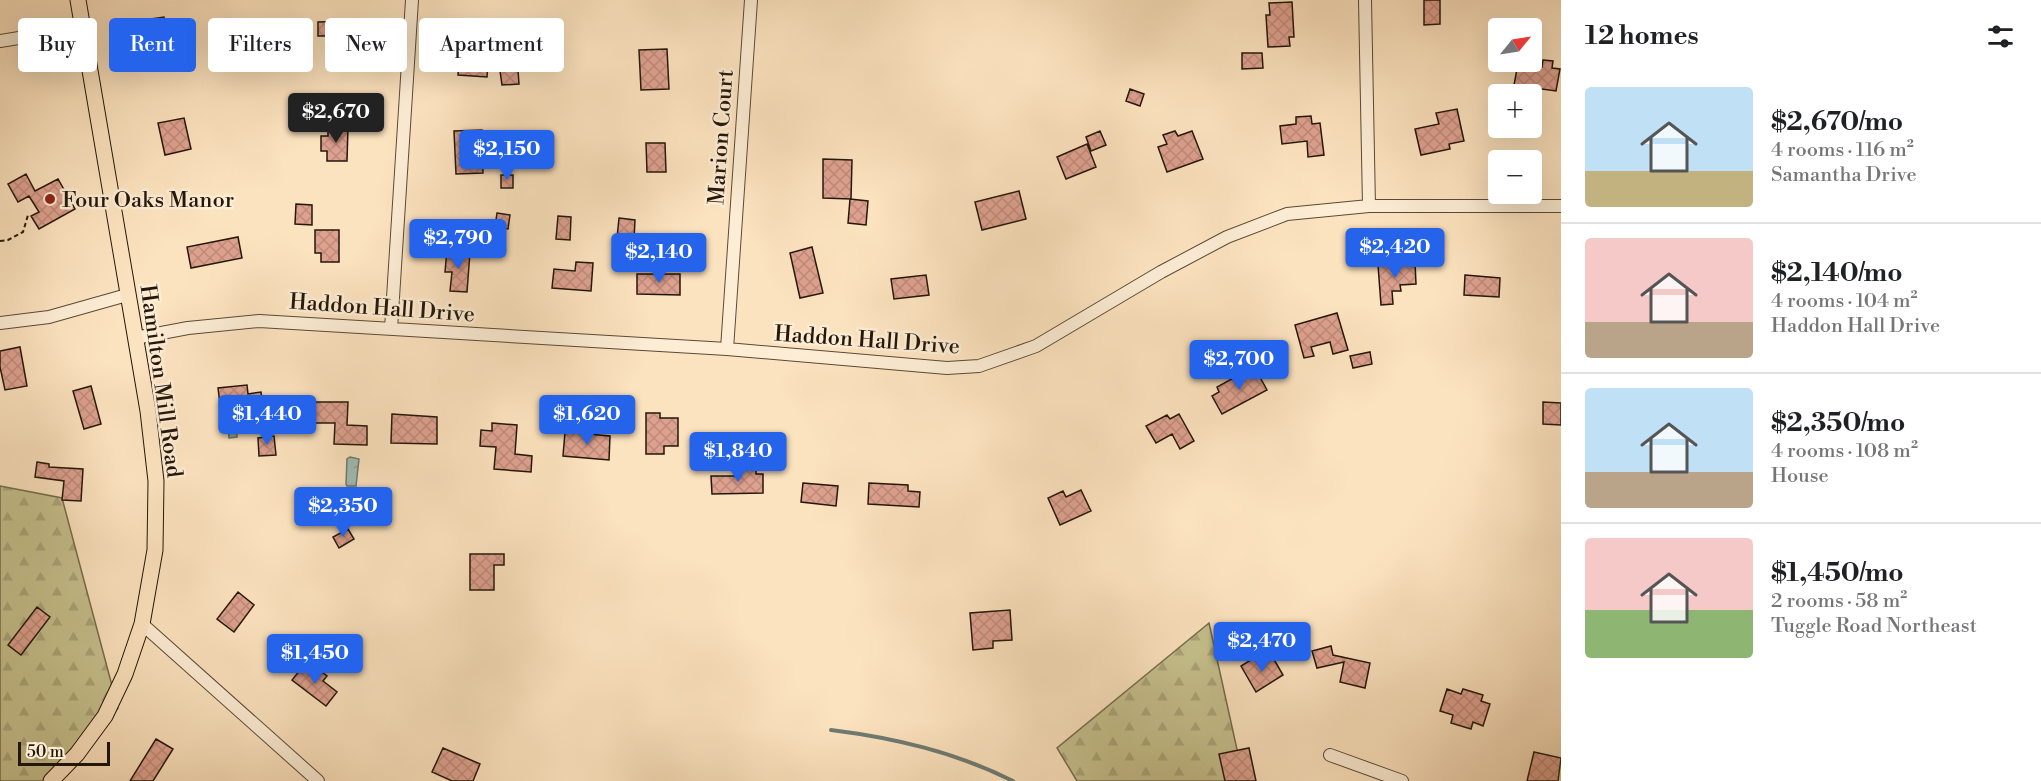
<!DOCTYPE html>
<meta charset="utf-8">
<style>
body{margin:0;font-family:"Libre Bodoni",serif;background:#f6f6f6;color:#202124;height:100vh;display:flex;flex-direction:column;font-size:22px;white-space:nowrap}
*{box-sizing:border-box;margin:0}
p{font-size:20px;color:#757577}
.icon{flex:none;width:33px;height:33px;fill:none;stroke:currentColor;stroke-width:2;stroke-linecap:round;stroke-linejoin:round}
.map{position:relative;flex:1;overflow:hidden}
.panel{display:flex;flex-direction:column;background:#fff;width:480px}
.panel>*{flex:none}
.hud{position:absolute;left:18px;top:18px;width:570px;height:54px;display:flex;gap:12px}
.needle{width:39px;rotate:60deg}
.controls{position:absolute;left:1488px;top:18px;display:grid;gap:12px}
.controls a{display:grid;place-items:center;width:54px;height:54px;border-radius:6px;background:#fff;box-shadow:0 6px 24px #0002;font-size:30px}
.scale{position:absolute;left:18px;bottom:15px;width:92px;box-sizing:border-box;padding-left:6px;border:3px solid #23170a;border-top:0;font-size:16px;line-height:21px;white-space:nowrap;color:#23170a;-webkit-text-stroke:4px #fdedd5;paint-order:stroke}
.price{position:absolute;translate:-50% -51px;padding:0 14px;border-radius:6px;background:#2563eb;color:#fff;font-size:20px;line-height:39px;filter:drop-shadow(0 2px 3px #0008)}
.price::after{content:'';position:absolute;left:50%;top:36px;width:18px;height:14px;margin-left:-9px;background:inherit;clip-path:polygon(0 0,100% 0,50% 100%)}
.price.on{background:#222;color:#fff}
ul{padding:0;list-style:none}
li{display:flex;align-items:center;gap:18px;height:150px;padding:0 24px}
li+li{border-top:2px solid #e0e0e0}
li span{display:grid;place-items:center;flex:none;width:168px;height:120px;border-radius:6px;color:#555}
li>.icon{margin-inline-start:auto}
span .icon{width:72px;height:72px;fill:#fffc;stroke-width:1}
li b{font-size:26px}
h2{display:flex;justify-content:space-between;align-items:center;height:72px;padding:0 24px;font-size:26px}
.chip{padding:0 21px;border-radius:6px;background:#fff;box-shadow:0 6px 24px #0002;font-size:21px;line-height:54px}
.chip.on{background:#2563eb;color:#fff}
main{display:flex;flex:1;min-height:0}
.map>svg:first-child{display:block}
</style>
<main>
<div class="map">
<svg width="1561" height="781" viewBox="0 0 1561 781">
<defs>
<pattern id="forest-firs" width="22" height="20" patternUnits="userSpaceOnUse" patternTransform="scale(1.5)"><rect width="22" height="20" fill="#c6c18e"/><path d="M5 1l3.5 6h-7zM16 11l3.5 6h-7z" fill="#aaa579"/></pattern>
<pattern id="water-ripples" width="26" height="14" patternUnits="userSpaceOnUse" patternTransform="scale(1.5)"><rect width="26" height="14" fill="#a0bdb7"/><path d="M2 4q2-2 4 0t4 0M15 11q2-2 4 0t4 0" fill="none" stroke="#8aa29c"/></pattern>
<pattern id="building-cross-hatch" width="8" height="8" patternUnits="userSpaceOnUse" patternTransform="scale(1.5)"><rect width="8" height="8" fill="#dea18f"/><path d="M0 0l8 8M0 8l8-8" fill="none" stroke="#be8a7a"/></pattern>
</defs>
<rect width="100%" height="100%" fill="#fce3bf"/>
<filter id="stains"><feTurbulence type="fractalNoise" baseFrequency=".00333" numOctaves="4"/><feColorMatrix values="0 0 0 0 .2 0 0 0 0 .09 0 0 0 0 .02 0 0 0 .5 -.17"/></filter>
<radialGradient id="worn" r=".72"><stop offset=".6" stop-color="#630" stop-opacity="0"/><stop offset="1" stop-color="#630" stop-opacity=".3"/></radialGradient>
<path fill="url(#forest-firs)" stroke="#746c4c" stroke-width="1.5" d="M0,486l62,12 56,210 -57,73h-61z
M1209,623l35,158h-167l-20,-33z"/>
<path fill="url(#water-ripples)" stroke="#6e7b72" stroke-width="1.5" d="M228,420h8l1,17 -8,1z
M350,457l9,2 -3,27h-9l-1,-2 1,-25z"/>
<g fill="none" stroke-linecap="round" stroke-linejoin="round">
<path stroke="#6e7b72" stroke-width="4" d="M831,730c64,8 124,22 182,51"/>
</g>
<path fill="url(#building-cross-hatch)" stroke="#23170a" stroke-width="1.5" d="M1424,0h16v24l-16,1z
M1292,2l2,35h-5l1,9 -22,1 -2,-32h4l-1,-12z
M164,17l6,40 -20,3 -6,-40z
M353,21v46h-26v-31h-9v-14z
M462,27l25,2 -1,21h3l-2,27 -29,-2z
M667,49l2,40 -28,1 -2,-40z
M1242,53h20l1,15 -21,1z
M1543,60l10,1 -1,7 8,1 -4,22 -42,-6 4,-22 24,4z
M518,70l1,14 -17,1 -2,-14z
M1130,89l14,5 -4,12 -14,-5z
M1457,109l7,32 -15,3 1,5 -29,6 -6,-26 24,-5 -3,-11z
M1311,116l1,8 8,-1 4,32 -16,2 -1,-16 -25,3 -2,-18 16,-2v-7z
M184,118l7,31 -26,6 -7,-32z
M328,126l20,1 -1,34h-20v-10h-6v-15h7z
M482,130l1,43 -27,1 -2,-43z
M1100,131l6,14 -15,6 -5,-14z
M1175,131l3,5 14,-5 11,28 -36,13 -9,-25 9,-3 -4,-9z
M646,143h19l1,29h-19z
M1087,144l9,23 -30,12 -9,-22z
M823,159l29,1 -1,39 -28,-1z
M26,174l9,17 23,-12 17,30 -36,20 -8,-13 8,-4 -10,-16 -11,6 -10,-18z
M501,175h12v13h-12z
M1019,191l7,28 -44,11 -7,-28z
M850,199l18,2 -2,24 -18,-2z
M296,204l16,1v20l-17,-1z
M497,213l13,2 -2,14 -13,-2z
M558,216l13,1 -1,23 -14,-1z
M619,218l16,2 -1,20 -17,-2z
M315,230h24v32h-18v-9h-6z
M238,237l4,21 -51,10 -4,-21z
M812,247l11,46 -23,5 -10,-45z
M447,250l23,2 -3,40 -17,-1 2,-19h-7z
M576,262l17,1 -2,28 -39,-3 2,-19 21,2z
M1415,262l1,22 -16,1 1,6h-9l1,13 -12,1 -3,-40z
M637,274h43v21l-43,-1z
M926,275l3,20 -35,4 -3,-20z
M1465,275l35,3 -1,19 -35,-2z
M1337,313l11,37 -15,4 -3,-12 -19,5 3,9 -10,2 -9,-33z
M20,347l7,39 -22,4 -5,-23v-16z
M1370,352l2,12 -19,4 -3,-12z
M1256,370l11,20 -45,24 -10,-18 7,-4 -2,-5 27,-15 3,4z
M247,385l1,9 13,-2 2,15 -42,5 -3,-24z
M91,386l10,38 -17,5 -11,-38z
M314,402h34l-1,23 20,1v19l-33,-1 1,-21h-21z
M1543,402l18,1v22l-18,-1z
M646,413h14v5h18v28h-14v8h-18z
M392,414l45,3v27l-46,-1z
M1179,414l15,27 -14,8 -8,-15 -16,9 -10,-17 21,-11 3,4z
M492,423l25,2 -2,29 17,2 -1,16 -37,-3 2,-22 -16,-1 1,-16 11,1z
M565,432l45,4 -1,24 -46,-4z
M274,436l2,19 -17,1 -1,-18z
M37,462l12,2v3l34,2 -2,32 -19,-1 2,-19 -29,-4z
M737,470h19v4h7v19l-51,1 -1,-18h26z
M803,483l35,3 -2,20 -35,-4z
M869,483l39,2v6l12,1 -1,15 -51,-3z
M343,489l18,2 -1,10 -18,-2z
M1081,490l10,21 -31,14 -12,-27 15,-7 3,6z
M348,529l6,10 -15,9 -6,-11z
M470,554h34v11h-10v25h-24z
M238,592l16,13 -20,27 -17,-13z
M37,607l13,10 -29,38 -13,-10z
M1010,610l2,30 -19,1v7l-20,2 -3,-37z
M1331,646l2,9 37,8 -5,25 -25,-6 4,-20 -27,6 -5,-17z
M1272,656l11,19 -27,17 -15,-26 13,-8 4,6z
M304,665l11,9 3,-5 9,7 -4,5 14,11 -11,14 -34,-26z
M1447,689l14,5 2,-5 20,6 -2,6 9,3 -7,22 -10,-4 -2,7 -20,-6 2,-8 -13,-4z
M156,739l17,10 -20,32h-23z
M443,748l37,16 -7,17h-21l-20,-9z
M1249,748l7,33h-31l-6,-27z
M1534,752l27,6 -3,23h-31z"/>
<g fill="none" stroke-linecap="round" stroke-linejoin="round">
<g stroke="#594a37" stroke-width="14">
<path id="minor" d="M1365,0l4,206
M0,41l43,-7
M0,323l49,-6 78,-22
M391,329l21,-329
M135,338l53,-10 71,-7 468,28 220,19 32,-2 57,-20 125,-74 66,-35 60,-23 82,-8h192
M727,349l24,-349
M142,624l176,157
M1330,755l72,26"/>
</g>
<g stroke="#23170a" stroke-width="17">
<path id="major" d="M51,781l26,-27 28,-38 20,-42 17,-50 13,-74 1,-69 -8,-70 -70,-411"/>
</g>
<path stroke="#23170a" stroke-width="2" stroke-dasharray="4.5 3" stroke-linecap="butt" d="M0,241l8,-1 15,-8 5,-17"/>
<use href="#minor" stroke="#fdedd5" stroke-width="12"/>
<use href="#major" stroke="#fce3bf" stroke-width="15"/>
</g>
<circle fill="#8f2418" stroke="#fdedd5" stroke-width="2" cx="50" cy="199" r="6"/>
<g text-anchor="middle" stroke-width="5" stroke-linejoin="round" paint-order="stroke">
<g font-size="22" fill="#23170a" stroke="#fdedd5">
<text transform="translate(720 137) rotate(-86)" y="8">Marion Court</text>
<text transform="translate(382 307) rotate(4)" y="8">Haddon Hall Drive</text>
<text transform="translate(867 339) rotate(4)" y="8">Haddon Hall Drive</text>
<text transform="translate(162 381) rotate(82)" y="8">Hamilton Mill Road</text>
</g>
<g font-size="22" fill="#23170a" stroke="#fdedd5" text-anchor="start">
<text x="62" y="207">Four Oaks Manor</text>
</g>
</g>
<rect width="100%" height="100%" filter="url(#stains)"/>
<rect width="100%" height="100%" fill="url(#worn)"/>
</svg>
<div class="controls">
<a><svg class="needle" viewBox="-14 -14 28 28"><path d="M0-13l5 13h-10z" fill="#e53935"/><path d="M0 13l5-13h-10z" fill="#757577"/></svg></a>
<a>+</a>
<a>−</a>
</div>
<div class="scale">50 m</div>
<b class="price on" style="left:336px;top:144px">$2,670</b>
<b class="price" style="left:507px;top:181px">$2,150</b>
<b class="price" style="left:458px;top:270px">$2,790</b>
<b class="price" style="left:1395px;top:279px">$2,420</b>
<b class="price" style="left:659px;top:284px">$2,140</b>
<b class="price" style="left:1239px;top:391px">$2,700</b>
<b class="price" style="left:267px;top:446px">$1,440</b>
<b class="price" style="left:587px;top:446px">$1,620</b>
<b class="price" style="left:738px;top:483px">$1,840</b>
<b class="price" style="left:343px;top:538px">$2,350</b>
<b class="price" style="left:1262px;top:673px">$2,470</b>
<b class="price" style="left:315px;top:685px">$1,450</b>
<div class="hud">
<a class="chip">Buy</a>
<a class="chip on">Rent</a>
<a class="chip">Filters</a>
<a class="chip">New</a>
<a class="chip">Apartment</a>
</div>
</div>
<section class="panel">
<h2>12 homes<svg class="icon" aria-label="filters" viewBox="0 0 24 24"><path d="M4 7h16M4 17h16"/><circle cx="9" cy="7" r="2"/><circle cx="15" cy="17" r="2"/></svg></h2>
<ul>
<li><span style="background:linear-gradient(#bfe0f5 70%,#c2b280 0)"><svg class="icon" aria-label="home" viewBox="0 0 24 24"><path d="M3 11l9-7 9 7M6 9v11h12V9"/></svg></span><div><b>$2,670/mo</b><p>4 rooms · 116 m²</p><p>Samantha Drive</p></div></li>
<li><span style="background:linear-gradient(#f6c9c9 70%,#b9a48a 0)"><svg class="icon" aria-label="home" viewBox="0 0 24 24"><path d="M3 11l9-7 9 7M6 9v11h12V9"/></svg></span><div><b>$2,140/mo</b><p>4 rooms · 104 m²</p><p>Haddon Hall Drive</p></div></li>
<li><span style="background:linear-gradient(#bfe0f5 70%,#b9a48a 0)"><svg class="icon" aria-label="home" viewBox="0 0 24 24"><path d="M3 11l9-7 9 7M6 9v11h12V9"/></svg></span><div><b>$2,350/mo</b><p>4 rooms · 108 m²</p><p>House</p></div></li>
<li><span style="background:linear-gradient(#f6c9c9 60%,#8fb573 0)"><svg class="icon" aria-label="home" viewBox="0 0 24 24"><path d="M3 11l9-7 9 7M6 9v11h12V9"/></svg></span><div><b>$1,450/mo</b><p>2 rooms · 58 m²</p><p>Tuggle Road Northeast</p></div></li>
</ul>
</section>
</main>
